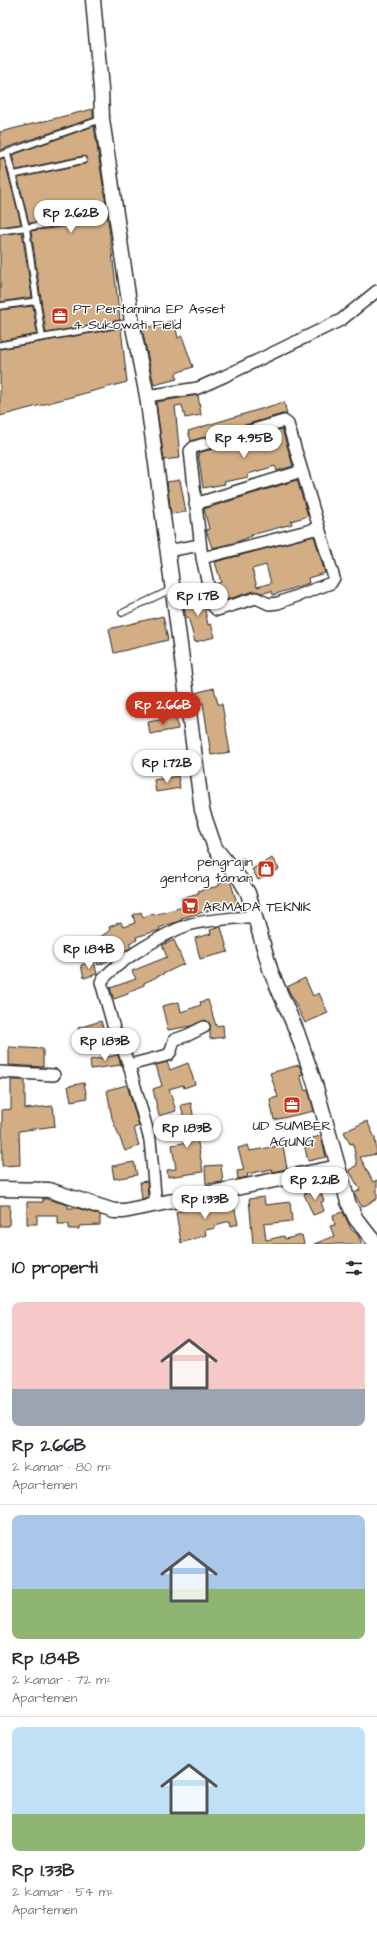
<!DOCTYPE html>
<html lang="id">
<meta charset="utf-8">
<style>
body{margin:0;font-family:"Architects Daughter",sans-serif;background:#f2f2f3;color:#2b2b33;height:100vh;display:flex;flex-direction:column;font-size:15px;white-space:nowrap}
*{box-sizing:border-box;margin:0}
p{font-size:13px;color:#7c7c81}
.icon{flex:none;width:22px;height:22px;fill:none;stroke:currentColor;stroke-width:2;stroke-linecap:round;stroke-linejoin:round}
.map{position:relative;height:1244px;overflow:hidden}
.side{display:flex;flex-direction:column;background:#fff;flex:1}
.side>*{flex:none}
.price{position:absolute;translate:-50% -34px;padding:0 9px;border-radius:14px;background:#fff;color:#222;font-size:13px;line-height:26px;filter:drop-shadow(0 1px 2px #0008)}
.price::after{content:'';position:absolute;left:50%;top:24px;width:12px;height:9px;margin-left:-6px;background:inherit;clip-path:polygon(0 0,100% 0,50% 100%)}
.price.selected{background:#c8321e;color:#fff}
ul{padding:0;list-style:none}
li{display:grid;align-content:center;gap:8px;height:212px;padding:0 12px}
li+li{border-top:1px solid #e1e1e2}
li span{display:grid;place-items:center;height:124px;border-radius:8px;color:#555}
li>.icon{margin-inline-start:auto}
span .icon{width:72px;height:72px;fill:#fffc;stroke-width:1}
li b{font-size:17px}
h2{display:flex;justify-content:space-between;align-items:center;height:48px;padding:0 12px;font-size:17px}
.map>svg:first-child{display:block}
</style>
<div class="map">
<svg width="377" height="1244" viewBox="0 0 377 1244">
<rect width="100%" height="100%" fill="#fff"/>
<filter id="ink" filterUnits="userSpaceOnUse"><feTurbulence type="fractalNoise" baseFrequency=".025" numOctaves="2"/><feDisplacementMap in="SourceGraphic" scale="8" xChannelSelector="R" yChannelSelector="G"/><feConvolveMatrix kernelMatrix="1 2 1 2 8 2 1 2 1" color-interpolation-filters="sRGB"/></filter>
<g filter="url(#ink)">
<path fill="#d3ae85" stroke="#2b2b2b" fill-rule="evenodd" d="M93,109v9l-93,32v-18z
M94,126l13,85 13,109 -74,13 -15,-102 65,-9 3,-5 -5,-3 -65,9 -11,-45 67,-14 3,-4 -5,-4 -67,14 -4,-15z
M4,158l17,66 -21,3v-68z
M22,232l10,65 -32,5v-67z
M33,306l4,28 -37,7v-31z
M174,320l4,18 4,-2 11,31 -17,6 1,6 -23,6 -12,-56z
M121,328l6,54 -127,34v-67z
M198,395l3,20 -16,3 -3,-13 -7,1 5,52 -16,2 -8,-58z
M284,402l3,12h-5l-91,27 -3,-10z
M282,429l11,37 -16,5 -2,-5 -27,8v3l-24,5 1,2 -22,4 -5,-35z
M180,480l6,32 -15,2 -4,-32z
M297,480l11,36 -17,5 1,3 -41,11 1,1 -18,7 -22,5 -6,-18 3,-1 -5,-20z
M314,536l11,37 -17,5 1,5 -36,12 -1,-4 -9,2 -9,-2 -35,11 -4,-18 6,-2 -6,-20zM266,565l5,18 -14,4 -5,-18z
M203,594l4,15 -2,1 3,15 3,-1 4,13 -20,5 -7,-25 -2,1 -4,-20z
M163,616l5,24 -54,13 -5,-24z
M214,688l4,16h4l8,48 -19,3 -8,-52 -6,2 -2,-12z
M176,717l2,12 -28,5 -2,-12z
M178,776l2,12 -24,4 -2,-12z
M272,858l7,11 -21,11 -6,-11z
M230,880l8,26 -12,3 -1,-3 -43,12v2l-23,8 1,2 -24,7 1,3 -8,3 2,5 -24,10 1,3 -10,4 -9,-24 13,-5 8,-6 -1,-3 12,-5 2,5 12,-4 -2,-8 8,-3 2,6 10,-5 1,2 29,-8 -2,-9 18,-5 -1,-2 21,-5v-3z
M221,927l7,25 -28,7 -5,-21 16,-4 -1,-4z
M174,940l10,24 -40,19v2l-16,7v2l-14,5 -4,-11 26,-9 -4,-8 35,-14 -5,-12z
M94,961l3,13 -13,4 -3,-13z
M305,978l8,18 6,-3 9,20 -23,10 -18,-36z
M208,1000l8,26 7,-1 1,12 -14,2v-15l-5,-4 -14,6 -23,4 -6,-24 17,-4 2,10 20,-7 -1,-3z
M101,1021l4,13 -23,7 -4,-13z
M9,1047l34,2v18l-34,-2z
M118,1055l3,10 -30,4 -1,-9z
M167,1062l3,8 18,-7 7,21 -11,4 -1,-3 -14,4 7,22 -17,5 -6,-27 9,-3 -6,-21z
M299,1065l4,9 -3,1 5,16 3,-1 6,21 -40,9 -4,-21 8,-2 -8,-24z
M11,1080h14v29l28,-3 2,20 -36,5 1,34 -18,1v-56l9,-1z
M84,1083l3,15 -16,3 -3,-15z
M127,1085l12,41 -5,2 5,18 -14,5 -13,-33 -5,-28z
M191,1103l12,69 -35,5 -1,-7 9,-1 -4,-24 17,-3 -8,-37z
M367,1121l8,17 2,16 -17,3 13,25 4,-2v19l-15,8 -8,-14 6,-3 -11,-20 8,-5 -4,-22 -3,1 -6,-12z
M321,1136l5,21 -18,4 -5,-21z
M248,1145l2,6 33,-6 4,24 -15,3v-3l-25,5 1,3 -10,2 -1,-8 7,-1 -6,-22z
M134,1162l3,13 -23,4 -2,-13z
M221,1165l2,17 -17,2 -1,-18z
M147,1181l1,16 -6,2 -2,-17z
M319,1188l5,13 -3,1 3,9 -11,4 -9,-21z
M264,1197l1,8 25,-3 2,19 -28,3 2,16 18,-4 1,3 17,-4 2,9h-51l-4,-45z
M43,1198l25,7v3h9l23,7v10l-21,1v3h-10v-5h-11v-9h-21v9h-10v-22h16z
M221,1200l1,4 11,-3 5,23 -7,2 -1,-5 -15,4 1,3 -11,2 1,5 -25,8 -5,-31 39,-8v-3z
M0,1205h10l-1,21h-9z
M343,1212l8,17 7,6 4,9h-48l20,-8 -4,-10 5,-1 -2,-10z"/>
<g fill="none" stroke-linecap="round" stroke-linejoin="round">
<g stroke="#2b2b2b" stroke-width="8">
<path id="service" d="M7,153l19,74 16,110
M0,155l102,-36
M13,175l71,-15
M0,231l95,-13
M0,306l37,-5
M0,345l132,-23
M122,613l50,-24"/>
</g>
<g stroke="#2b2b2b" stroke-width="14">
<path id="minor" d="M147,396l51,-8 27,-12 116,-56 36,-29
M284,421l4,3 46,154 -3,5 -53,20 -9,1 -13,-6 -39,12 -4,-4 -11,-48 -12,-107 4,-4z
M195,504l107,-33
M167,551l33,-6
M202,558l117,-30
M129,1065l39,-10 3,-4 3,-11 14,-5 16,-8
M0,1072l54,3
M156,1205l-6,-65 -21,-75 -16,-40 -12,-43c14,-20 64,-49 87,-57 21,-6 45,-6 67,-9"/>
</g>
<g stroke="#2b2b2b" stroke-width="17">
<path id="tertiary" d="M93,0l8,89 1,30 30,203 15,74 55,414 13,38 25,31 8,14 23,79 26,60 18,52 33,118 8,17 20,25
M0,1189l49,1 65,21h10l214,-44"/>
</g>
<use href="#service" stroke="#fff" stroke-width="5.5"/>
<use href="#minor" stroke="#fff" stroke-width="11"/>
<use href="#tertiary" stroke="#fff" stroke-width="14"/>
</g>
</g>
<defs>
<g id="office-square" transform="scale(0.9)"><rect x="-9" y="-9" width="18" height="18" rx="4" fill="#c8321e" stroke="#fff"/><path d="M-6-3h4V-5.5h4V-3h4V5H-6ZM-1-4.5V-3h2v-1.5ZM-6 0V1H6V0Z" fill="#fff"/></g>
<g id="shop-square" transform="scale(0.9)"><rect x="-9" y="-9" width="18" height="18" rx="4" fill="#c8321e" stroke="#fff"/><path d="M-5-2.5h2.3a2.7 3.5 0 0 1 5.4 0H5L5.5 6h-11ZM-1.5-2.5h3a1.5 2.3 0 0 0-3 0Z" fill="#fff"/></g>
<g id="supermarket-square" transform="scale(0.9)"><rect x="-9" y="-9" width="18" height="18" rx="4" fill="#c8321e" stroke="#fff"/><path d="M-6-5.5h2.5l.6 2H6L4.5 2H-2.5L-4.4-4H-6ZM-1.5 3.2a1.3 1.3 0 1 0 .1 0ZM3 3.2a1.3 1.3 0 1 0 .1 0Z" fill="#fff"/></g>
</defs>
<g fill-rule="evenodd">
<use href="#office-square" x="60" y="316"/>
<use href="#shop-square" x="266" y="869"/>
<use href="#supermarket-square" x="190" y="906"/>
<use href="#office-square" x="292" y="1105"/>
</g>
<g text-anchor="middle" stroke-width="3" stroke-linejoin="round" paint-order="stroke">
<g font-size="14" fill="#2b2b2b" stroke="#fff" text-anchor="start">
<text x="73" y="313">PT Pertamina EP Asset<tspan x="73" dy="16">4 Sukowati Field</tspan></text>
<text x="253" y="866" text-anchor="end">pengrajin<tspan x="253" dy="16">gentong taman</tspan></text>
<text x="203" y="911">ARMADA TEKNIK</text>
<text x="292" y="1130" text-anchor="middle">UD SUMBER<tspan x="292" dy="16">AGUNG</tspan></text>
</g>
</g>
</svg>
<b class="price" style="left:71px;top:234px">Rp 2.62B</b>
<b class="price" style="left:244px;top:459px">Rp 4.95B</b>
<b class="price" style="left:198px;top:617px">Rp 1.7B</b>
<b class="price selected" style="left:163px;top:726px">Rp 2.66B</b>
<b class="price" style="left:167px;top:784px">Rp 1.72B</b>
<b class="price" style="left:89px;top:970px">Rp 1.84B</b>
<b class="price" style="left:105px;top:1062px">Rp 1.83B</b>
<b class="price" style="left:187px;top:1149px">Rp 1.83B</b>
<b class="price" style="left:315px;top:1201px">Rp 2.21B</b>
<b class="price" style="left:205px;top:1220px">Rp 1.33B</b>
</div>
<section class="side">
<h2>10 properti<svg class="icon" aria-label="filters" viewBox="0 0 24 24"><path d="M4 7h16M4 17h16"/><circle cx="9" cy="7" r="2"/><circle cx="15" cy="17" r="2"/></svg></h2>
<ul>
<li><span style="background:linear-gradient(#f6c9c9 70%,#9aa5b1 0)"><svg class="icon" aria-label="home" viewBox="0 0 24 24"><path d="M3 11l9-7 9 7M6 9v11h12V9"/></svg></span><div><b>Rp 2.66B</b><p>2 kamar · 80 m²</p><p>Apartemen</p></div></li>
<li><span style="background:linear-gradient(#a9c7e8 60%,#8fb573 0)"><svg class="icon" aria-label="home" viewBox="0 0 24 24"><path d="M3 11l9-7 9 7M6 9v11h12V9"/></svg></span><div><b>Rp 1.84B</b><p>2 kamar · 72 m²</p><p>Apartemen</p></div></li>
<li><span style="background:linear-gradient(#bfe0f5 70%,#8fb573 0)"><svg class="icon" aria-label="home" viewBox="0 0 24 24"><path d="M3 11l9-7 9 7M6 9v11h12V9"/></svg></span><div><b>Rp 1.33B</b><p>2 kamar · 54 m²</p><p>Apartemen</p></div></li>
</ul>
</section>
